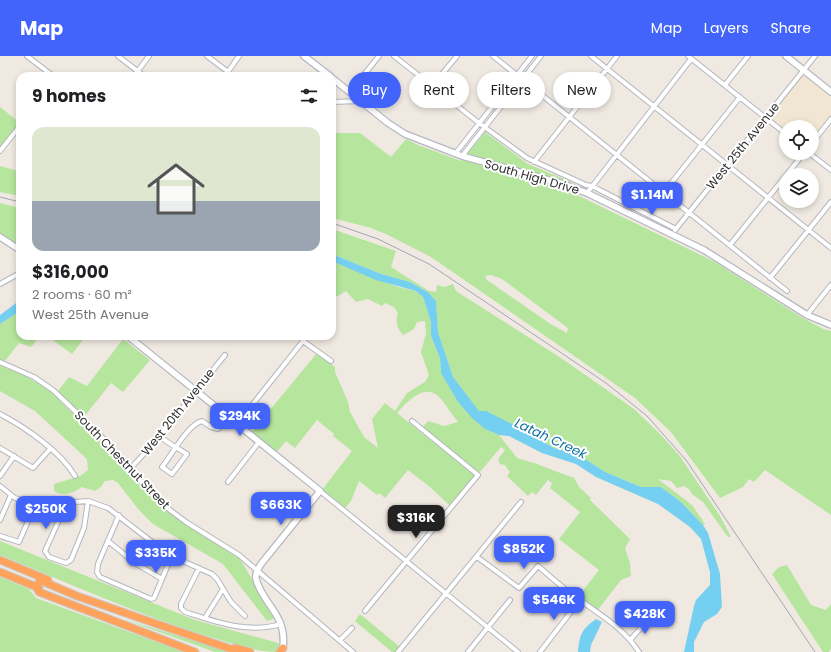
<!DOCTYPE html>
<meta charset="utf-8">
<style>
body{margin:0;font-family:Poppins,sans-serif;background:#f2f2f2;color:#202124;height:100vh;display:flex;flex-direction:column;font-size:15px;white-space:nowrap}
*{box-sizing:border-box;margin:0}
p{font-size:13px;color:#757577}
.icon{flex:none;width:22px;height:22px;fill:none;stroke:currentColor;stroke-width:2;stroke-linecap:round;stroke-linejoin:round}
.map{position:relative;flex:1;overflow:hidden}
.drawer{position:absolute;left:16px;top:16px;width:320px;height:268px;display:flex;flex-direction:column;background:#fff;border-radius:12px;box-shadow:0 2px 6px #0003}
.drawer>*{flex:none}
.guide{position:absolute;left:348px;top:16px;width:380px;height:36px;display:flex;gap:8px}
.controls{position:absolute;left:779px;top:64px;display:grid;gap:8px}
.controls a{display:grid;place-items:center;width:40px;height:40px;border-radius:50%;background:#fff;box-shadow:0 2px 6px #0003;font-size:20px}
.price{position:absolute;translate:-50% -34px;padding:0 9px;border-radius:8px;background:#4264fb;color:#fff;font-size:13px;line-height:26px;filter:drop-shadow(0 1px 2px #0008)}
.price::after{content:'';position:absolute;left:50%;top:24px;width:12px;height:9px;margin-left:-6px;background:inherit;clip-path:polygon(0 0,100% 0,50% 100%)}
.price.on{background:#222;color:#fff}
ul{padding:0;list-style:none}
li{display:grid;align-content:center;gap:8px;height:212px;padding:0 16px}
li span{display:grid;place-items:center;height:124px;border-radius:12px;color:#555}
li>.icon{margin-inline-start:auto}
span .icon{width:72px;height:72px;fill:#fffc;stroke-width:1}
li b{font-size:17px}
h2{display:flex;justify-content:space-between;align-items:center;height:48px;padding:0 16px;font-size:17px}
.tag{padding:0 14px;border-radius:18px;background:#fff;box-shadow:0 2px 6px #0003;font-size:14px;line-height:36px}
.tag.on{background:#4264fb;color:#fff}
header{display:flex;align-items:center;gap:24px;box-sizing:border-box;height:56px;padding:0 20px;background:#4264fb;color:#fff}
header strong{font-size:19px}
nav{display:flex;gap:22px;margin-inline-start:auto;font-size:14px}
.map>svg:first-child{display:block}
</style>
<header>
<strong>Map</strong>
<nav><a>Map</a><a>Layers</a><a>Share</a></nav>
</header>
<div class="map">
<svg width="831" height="596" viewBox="0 0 831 596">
<rect width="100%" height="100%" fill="#efe9e1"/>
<path fill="#f0e6d1" d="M802,20h5l24,22v17l-19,23v-11h-26v5l-17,-14z"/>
<path fill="#b6e59e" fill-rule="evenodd" d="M0,51l20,16 -20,24z
M485,76l43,32 43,18 2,11 142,69 86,55 22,12 8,2v184l-66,-45 -11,12 -5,-3 -6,8 -23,11 -49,-66 -36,-34 -204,-141 -43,-22 -17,-7 -39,-10v-85h28l31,24 15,-18 12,6 43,16zM491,219l11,4 66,49 -1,5 -15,-8 -65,-45 -2,-4z
M0,110l18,5 2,-3v28l-20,-4z
M0,147l20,5v38l-20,-12z
M332,173l64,22 -5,16 38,24 7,1 1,-7 7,2 9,-3 3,7 105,67 73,51 25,24 20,22 41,61 11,21h-3l-25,-35 -10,-7 -4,-6 -5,-3 -7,2 -6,-7 -13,-2 34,26 13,19 -2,1 -23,-24 -19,-14h-20l-36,-15 -26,-17 -25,-7 -38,-22 -37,-14 -26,-35 -15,-45 -2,-31 -7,-8 -19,-11 -29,-8 -49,-20z
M332,205l66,26 18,4 7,6 8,25v14l9,22 1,15 44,56 14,6 18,23 17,5 40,15 5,9 12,11 -1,2 40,39 -5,9 5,15 1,13 -10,4 -24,31 -19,-14 21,-27 -40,-31 21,-27 -30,-24 2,-5 -4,-3 -12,15 -4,-3 -4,4 -21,-20 3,-4 -5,-7 -5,-1 -2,-5 7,-9 -4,-3 -22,26 -57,-45 6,-7 16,5 14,-4c-6,-7 -11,-16 -17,-23 -15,-18 -33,2 -44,14l77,62v2l-24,29 -20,-19 -22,-17 -23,28 -6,-5 -2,2 -18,-14 -8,20 -6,7 -23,-18 30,-39 -19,-15 1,-2 -17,-14 -22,28 -9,-7 -10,12 -25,-20 66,-80 18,14v5l13,30 2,10 14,25 14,11 -6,-29 13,-16 10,8 12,-18 18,-11 4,-7 -8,-23 5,-18 -1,-13 -8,1 -3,7 -11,6c-6,-6 -8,-14 -5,-22l-4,-6 -9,-4 -3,3 -14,-7 -12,3 -10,-11 -8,5h-6z
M20,255v25h20l-9,11 -12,-4 -14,18 -5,-2v-35z
M47,280h39l-14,18z
M123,283l27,21 -27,32 -12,-9 -28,35 -25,-27 11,-14 18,9z
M0,309l22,9 27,16 77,77 29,32 32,26 53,34 35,59 -8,3 -44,-57 -70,-40 -15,-15 -20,-26 -5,-3 -8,1 -4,6 -6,4 -13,-4c-9,6 -19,10 -28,4v-7l26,-8 8,-6 -1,-11 -52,-48 -35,-20z
M0,485l195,79 83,23 3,3 -3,6c-26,0 -46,-9 -71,-16 -71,-22 -138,-53 -207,-81z
M787,509l24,40 15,5 5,-6v45l-2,3h-6l-51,-78 7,-7z
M0,521l29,12 7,9 148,54h-184z
M360,558l40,33 -4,5h-4l-37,-31z
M123,563l108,33h-16z"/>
<path fill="#75cff0" d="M332,198l49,20 29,8 19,11 7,8 2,31 15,45 26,34h7l30,15 38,22 25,7 26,17 36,15h20l19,14 23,24 5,8 12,41 2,33 -5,7 -13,8 -10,20v10h-10l10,-46 2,-6 14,-15v-13l-9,-33 -11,-12 -32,-23 -62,-27 -20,-13 -34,-11 -33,-17 -10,-1 -14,-6 -13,-11 -14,-16 -17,-29 -1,-15 -9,-22v-14l-8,-25 -7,-6 -40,-11 -44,-19z
M20,244v11l-20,13v-9z
M596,563l6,3 -11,23 -1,7h-12c2,-18 3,-22 18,-33z"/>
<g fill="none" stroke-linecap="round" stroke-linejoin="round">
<g stroke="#b4b7c1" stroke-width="6">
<path id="street" d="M27,0l26,20
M118,0l26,20
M207,0l20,15
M394,0l85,67 48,35 59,27 6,1 84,43
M493,0l294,235
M591,0l240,192
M688,0l98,78
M134,20l15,-20
M225,20l14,-20
M725,29l23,-29
M350,36l29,-36
M332,46l29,-1
M419,46l38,-46
M812,87l19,-24
M0,95l20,-25
M809,97l22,17
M455,98l77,-98
M462,100l79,-100
M534,106l83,-106
M664,136l76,-95
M587,137l104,-134
M675,174l140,-174
M730,189l74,-92
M770,222l61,-76
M0,228l20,-11
M807,259l24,-30
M303,285l28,20
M0,306l34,15 19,13 49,47 49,55 19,18 16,12 53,33 114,97
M0,358c25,13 61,38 75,62
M237,368l66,-83 2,-5
M160,380c8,8 18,12 27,18l-15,20 -10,-7c10,-12 25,-42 40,-46l9,6 7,2 10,-12
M0,392l33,20 17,-19
M131,412l29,-32 65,-81
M0,420l14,-20
M228,426l31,-40
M0,430l15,12 20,7 53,-4 20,7 48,37 31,18 25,11 5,5 14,23 14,14
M320,435l198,161
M59,446v18l-14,31 4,6 17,6 5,-3 13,-32 4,-27
M119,459l-21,49 -1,8 3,5 51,22 3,-1 18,-43
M0,464l11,-25
M0,480l19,6 16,-37
M108,485l27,22 27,16
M477,501l42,31 19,-22c14,12 28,25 43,35 23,16 43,28 58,51
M199,512l-18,36v4l4,4c32,10 63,22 96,12
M365,555l113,-136 -66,-54
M205,562l18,-29
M631,583l17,-19
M340,584l12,-12
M398,596l123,-150
M468,596l42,-52
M540,596l40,-52"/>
</g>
<g stroke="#b4b7c1" stroke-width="8">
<path id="secondary" d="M304,0l26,20
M786,0l45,36
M332,22l56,45 17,11 57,22 101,28 24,9 117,57 103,65 24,10
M0,181l20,13
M128,280l192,155 -59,73c-3,5 -6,9 -5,15 7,26 31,35 27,69"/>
</g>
<g stroke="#c9c9c9" stroke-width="9">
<path id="highway" d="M0,504l48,20
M0,516l39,16
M36,531l3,-5 3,-1 35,15 77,27 86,29
M36,531l3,5 156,60
M235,592l15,4
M280,596l3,-4"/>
</g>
<use href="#street" stroke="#fff" stroke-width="4"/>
<use href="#secondary" stroke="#fff" stroke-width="5.5"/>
<use href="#highway" stroke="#ffa35c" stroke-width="7"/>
<path stroke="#a3a6b8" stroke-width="1" d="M0,141l20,5
M332,167l46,16 51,25 177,119 41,33 39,44 129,192"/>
</g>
<g text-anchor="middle" stroke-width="4" stroke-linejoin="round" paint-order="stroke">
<g font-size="12" fill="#2e2e2e" stroke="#fff">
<text transform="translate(743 90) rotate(-51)" y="4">West 25th Avenue</text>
<text transform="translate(532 121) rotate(16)" y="4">South High Drive</text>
<text transform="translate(178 356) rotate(-51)" y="4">West 20th Avenue</text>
<text transform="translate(122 404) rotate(46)" y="4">South Chestnut Street</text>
</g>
<g font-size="13" font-style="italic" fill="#0d6fa3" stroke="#fff">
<text transform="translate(551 382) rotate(25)" y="5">Latah Creek</text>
</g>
</g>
</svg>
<div class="controls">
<a><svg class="icon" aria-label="locate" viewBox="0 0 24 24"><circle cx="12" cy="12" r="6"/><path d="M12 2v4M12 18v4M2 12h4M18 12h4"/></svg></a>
<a><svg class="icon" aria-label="layers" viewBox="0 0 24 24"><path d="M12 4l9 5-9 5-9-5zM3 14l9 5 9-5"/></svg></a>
</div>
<b class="price" style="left:652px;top:160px">$1.14M</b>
<b class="price" style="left:240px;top:381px">$294K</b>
<b class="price" style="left:281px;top:470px">$663K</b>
<b class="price" style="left:46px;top:474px">$250K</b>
<b class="price on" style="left:416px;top:483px">$316K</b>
<b class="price" style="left:524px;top:514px">$852K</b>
<b class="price" style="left:156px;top:518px">$335K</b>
<b class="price" style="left:554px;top:565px">$546K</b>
<b class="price" style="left:645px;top:579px">$428K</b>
<div class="guide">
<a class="tag on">Buy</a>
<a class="tag">Rent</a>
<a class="tag">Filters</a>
<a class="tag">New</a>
</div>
<section class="drawer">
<h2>9 homes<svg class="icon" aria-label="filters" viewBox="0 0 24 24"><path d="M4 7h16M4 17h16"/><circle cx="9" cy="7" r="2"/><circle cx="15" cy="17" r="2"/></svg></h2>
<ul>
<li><span style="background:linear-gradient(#dfe7d0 60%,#9aa5b1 0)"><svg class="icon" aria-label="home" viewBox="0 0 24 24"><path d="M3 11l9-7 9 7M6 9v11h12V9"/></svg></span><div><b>$316,000</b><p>2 rooms · 60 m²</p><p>West 25th Avenue</p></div></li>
</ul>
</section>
</div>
